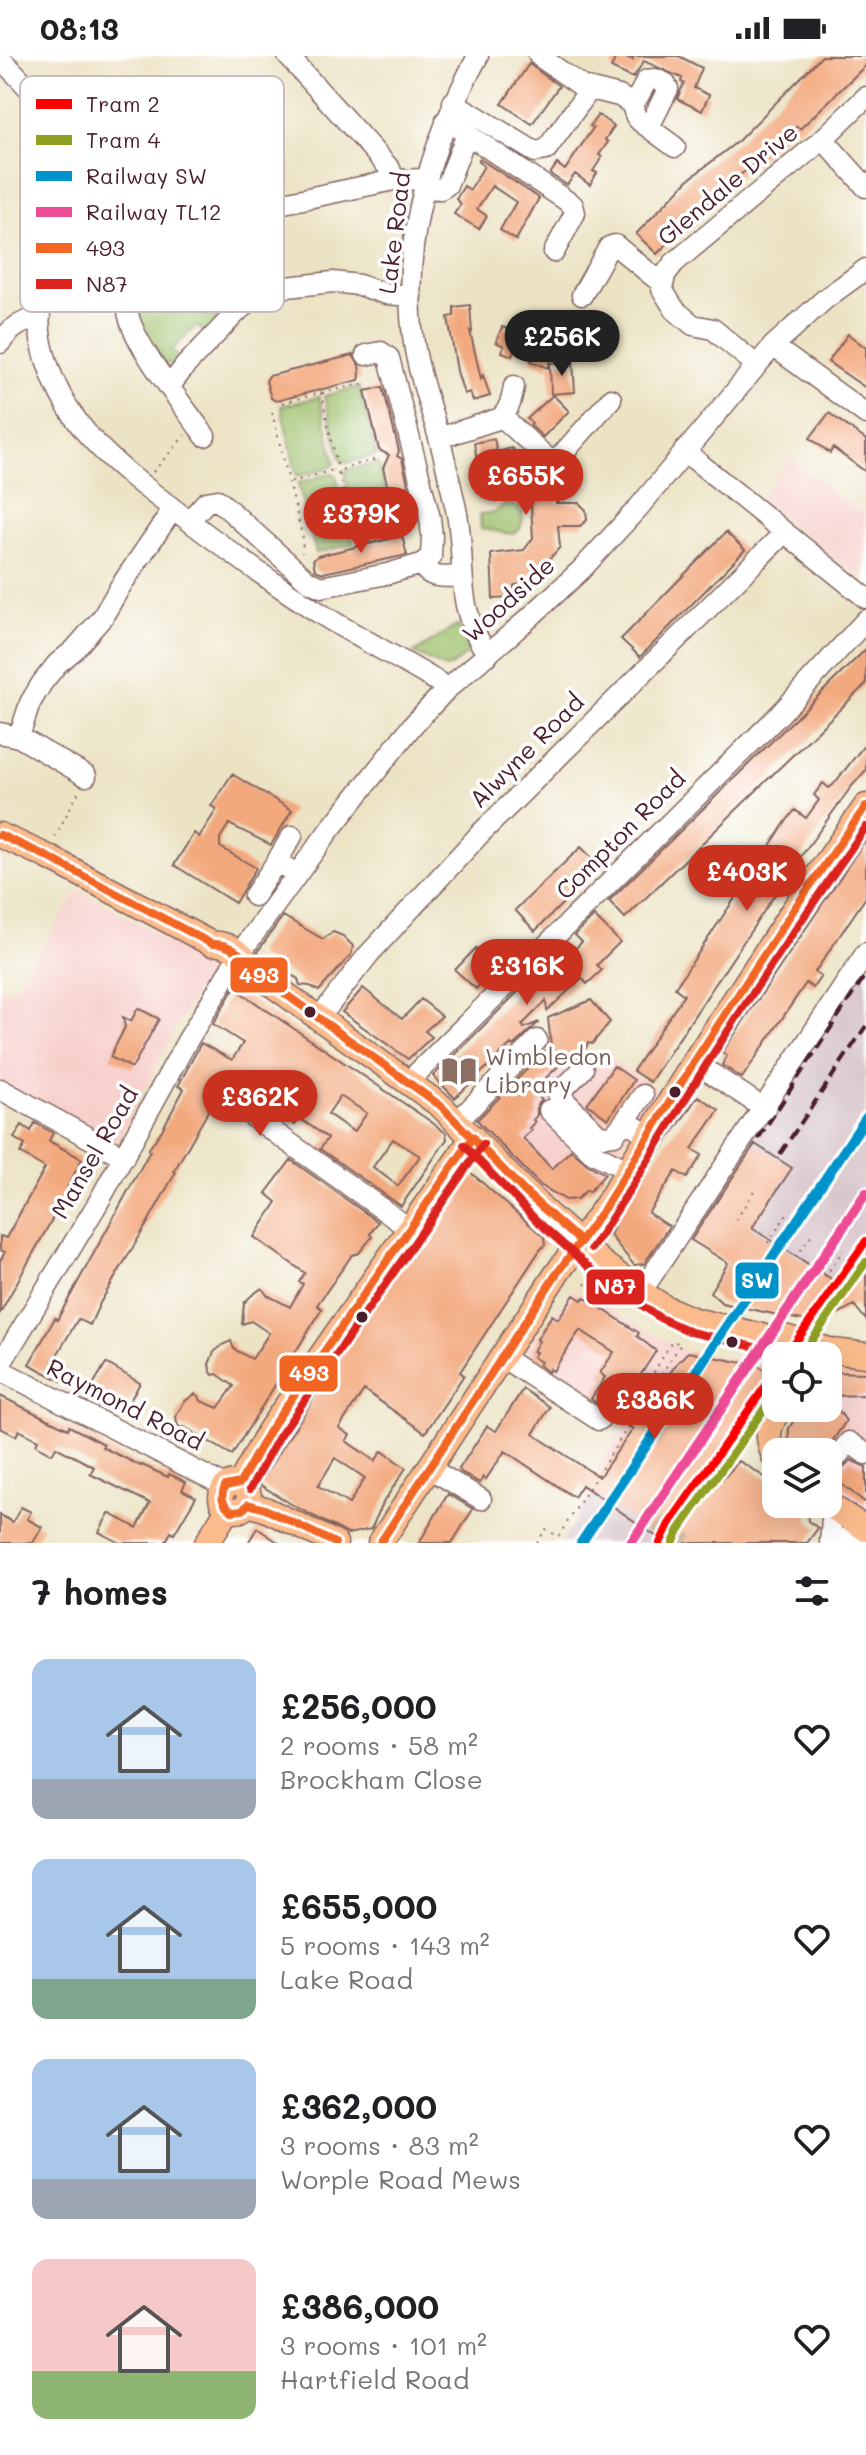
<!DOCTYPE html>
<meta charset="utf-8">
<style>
body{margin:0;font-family:Mali,sans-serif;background:#f2f2f2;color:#202124;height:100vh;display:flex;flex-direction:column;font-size:30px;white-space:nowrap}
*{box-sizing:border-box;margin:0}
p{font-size:26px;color:#757577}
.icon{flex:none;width:44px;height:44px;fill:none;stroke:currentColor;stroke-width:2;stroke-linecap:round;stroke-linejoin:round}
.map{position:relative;height:1487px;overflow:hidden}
.details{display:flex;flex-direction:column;background:#fff;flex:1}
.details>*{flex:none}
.fabs{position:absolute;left:762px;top:1286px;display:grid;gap:16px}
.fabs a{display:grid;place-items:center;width:80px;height:80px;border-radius:16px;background:#fff;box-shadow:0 8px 32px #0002;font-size:40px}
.price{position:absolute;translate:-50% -68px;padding:0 18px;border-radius:28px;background:#c8321e;color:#fff;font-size:26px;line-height:52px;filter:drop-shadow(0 2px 4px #0008)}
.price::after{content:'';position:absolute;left:50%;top:48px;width:24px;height:18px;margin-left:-12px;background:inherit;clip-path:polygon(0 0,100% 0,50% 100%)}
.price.current{background:#222;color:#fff}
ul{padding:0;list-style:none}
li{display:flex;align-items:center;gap:24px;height:200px;padding:0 32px}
li span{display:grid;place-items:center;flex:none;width:224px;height:160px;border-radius:16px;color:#555}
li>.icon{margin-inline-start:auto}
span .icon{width:96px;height:96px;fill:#fffc;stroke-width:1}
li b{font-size:34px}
h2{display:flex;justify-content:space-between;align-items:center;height:96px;padding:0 32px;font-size:34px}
.status{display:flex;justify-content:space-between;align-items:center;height:56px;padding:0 40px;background:#fff;direction:ltr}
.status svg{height:22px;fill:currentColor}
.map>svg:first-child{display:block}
</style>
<div class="status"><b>08:13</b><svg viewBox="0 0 49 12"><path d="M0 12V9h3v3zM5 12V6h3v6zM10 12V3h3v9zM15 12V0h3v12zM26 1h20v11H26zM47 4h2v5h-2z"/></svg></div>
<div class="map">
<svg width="866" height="1487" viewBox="0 0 866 1487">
<rect width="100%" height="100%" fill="#fff"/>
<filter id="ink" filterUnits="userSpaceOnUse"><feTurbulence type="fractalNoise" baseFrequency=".0125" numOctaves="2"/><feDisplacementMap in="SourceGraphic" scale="16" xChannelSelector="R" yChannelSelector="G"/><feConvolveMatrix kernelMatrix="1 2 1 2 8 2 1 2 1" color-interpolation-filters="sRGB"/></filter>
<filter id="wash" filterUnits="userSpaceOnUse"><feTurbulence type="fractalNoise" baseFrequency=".006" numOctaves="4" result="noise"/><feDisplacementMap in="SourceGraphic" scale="32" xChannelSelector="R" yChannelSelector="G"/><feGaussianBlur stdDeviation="1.8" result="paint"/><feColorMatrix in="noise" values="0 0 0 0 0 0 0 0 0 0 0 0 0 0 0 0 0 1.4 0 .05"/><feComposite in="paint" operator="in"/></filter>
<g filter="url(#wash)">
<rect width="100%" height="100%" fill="#ece3c4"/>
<path fill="#f7d0cc" d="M790,403l76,58v50l-7,9 -100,-77z
M79,834l121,68 9,7 1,4 -28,47 -65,127 -117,-48v-108l13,4z
M542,988l30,32 26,-25 59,39 -61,96 -19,14 -7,2 -8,-1 -25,-15 -67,-72z
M574,1233l108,61 81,15 6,6 2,12 -10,14 -19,39 -1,20 -69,87h-15l-6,-4 -7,-12 -43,-30h-10l-9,-6 42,-63 -105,-69z
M831,1316l35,1v138l-38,-31v-28h-35l-5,-8 1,-16 13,-20h26v-35z"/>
<path fill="#d2bec3" d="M866,903v306l-21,22 -5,8 -108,-9 -12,17 -10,-11 17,-29 -41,-27z
M591,1441h10l43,30 7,12 6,4h-96z"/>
<path fill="#9dc06a" stroke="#74704a" stroke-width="2" d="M153,234l57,9c9,14 7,22 -2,36l-12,-9 -24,24 8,9 -7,5 -11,-2 -10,-11 -16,-44 6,-11z
M359,331l18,68 -30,8 -6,-2 -17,-65z
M319,341l16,66 -4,4 -34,9 -16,-70z
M378,407l18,70 -35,9 -16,-66 1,-6z
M331,417l5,2 17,69 -37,9 -18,-70z
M506,448c4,1 10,2 13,5 6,6 4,20 -4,24 -6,3 -23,-4 -34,-4l-1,-15 15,-2z
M458,569l10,21v7l-16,13 -7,2 -31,-15z"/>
<g id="blocks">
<path fill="#f3a97e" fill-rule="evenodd" d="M616,0h8l9,4v-4h46l23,12 -8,20 15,7 -7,16 -25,-12 7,-16 -3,-1 1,-4 -38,-17 -11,17 -22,-10z
M822,0h44v9l-66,64 -3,-3 -17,13 -29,28 -32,23 -62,64 -21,-20 52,-54 50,-39z
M529,8l30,22 -27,38 -30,-20z
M598,59l16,11 -9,14 3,2 -9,13 3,2 -9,14 4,2 -7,12 -15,-11 -8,11 -17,-11 7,-10 8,6 28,-42 -3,-2z
M480,103l59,39 -23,42 -16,-10 16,-28 -24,-16 -15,23 10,7 -8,13 -25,-15 7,-10 -5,-5 8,-13 6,4 14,-24 -6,-5z
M470,249l2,27 -2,-1 11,48 2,-4 7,21 -17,5 -3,-9 -6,2 -7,-23 -9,-54 6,-1v-9z
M502,271l18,6 -8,23 -10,-4 2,-6 -8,-4z
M848,278l18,14v40l-38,-26z
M537,283l19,7 -8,22 -17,-7z
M353,299l6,10 1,11 -1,4 -83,21 -5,-3 -5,-17 3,-5z
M573,306l2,30 -24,2 -1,-31z
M383,331l16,64 -2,5 5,3 15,63 -20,4 -14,-58 6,-13 -10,-5 -14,-59z
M553,339l16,16 -26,26 -13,-12 2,-2 -5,-4z
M829,357l37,27v32l-33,-24 -3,5 -20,-15z
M494,383l3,13 14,-4 43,33 2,22h23l7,7 1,10 -7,6h-22l2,21 -30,35 -16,3v9l-5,4 -16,1 -2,-45 33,-4 9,-12 -3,-48 -23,-16 -7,13 -17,3 -9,-47z
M726,476l19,18 -105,107 -19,-18z
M402,480l5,19 -84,18 -8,-3 -2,-10 5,-4z
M866,593v35l-241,234 -16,-17z
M866,687v27l-15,17 -57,79 -144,216 -17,-11 51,-76 -9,-7 110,-165 10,-13 11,8 13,-18 -5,-5 9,-12 6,5 4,-3z
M232,718l60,36 -21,35 -42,-21 -9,14v9l36,21 -21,35 -61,-38 20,-32 5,4 18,-28 -6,-3z
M866,783v58l-51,75 6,4 -8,12 -7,-5 -64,95 -20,-13 5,-9 -5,-3z
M581,791l19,19 -65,65 -20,-21z
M283,860l40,23 10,-7 10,4 10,10 -2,9 -32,36 -9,-5 -10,-1 -2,-6 -38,-22 -2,-6z
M594,860l26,26 -23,23 5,5 -15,14 -5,-6 -35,33 -1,-10 -24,24 2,3 15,-6 -26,24 -2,-2 -56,54 -22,-22 116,-115 7,6 26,-25 -7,-7z
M476,892l20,19 -20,22 -21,-19z
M234,932l196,133 16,12 1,6 -46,67 -81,-57 8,-11 -29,-20 -4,7 -10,-7 -2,4 -12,-8 11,-16 -20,-12 -9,15 -9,-7 -2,-9 -15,-10 -4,6 -7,1 -6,5 -2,7 4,8 -7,15 -31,54 2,1 -28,50 -48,81 -10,22 -12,-6 -25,43 14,7 -6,12 -32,-17 26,-46 2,2 93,-169 -2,-1 14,-20 22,-41 -6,-3 23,-43 31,17 11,-17 -30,-19zM340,1040l27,17 -13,19 -26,-18zM393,1083l27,17 -22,30 -25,-19z
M363,932l39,31 19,-20 21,17 -17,15 7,6 -24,22 -66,-47z
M591,944l19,22 -18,22 -4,-1 -6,13 -11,6 -6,-2 -32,30 9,10 -5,6v9l-4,5 2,2 -6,6 3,2 -9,8 29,31 19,-19 16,14 18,10 -16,18 -2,-2 -10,9 -11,1 -26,-15 -63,-65 69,-70 6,5 -4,-37z
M138,952l21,11 -27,49 -22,-11 15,-30 -2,-10 8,4z
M614,1010l20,14 -26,39 -21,-15z
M698,1040l21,14 -27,39 10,6 -15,23 -11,-7 -28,42 21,13 -25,38 -10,1 -24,-30 15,-32z
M35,1067l18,10 -4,8 33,18 -15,29 2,1 -69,124v-52l5,-9 -5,-2v-14l6,2 39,-70 -25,-15 5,-8 -11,-7 8,-13 9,6z
M755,1088l37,24 -40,60 92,59 22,-22v55l-12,-15 -34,19 -98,-21 -12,-11 18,-29 -37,-23z
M291,1104l87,62 -8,12 2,3 -4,5 -9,11 -7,2 -35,50 5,4 -90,146 -48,-28 -4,1 -3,-4 -1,-8 8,-14 11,-8 4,2 2,5 17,7 16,-22 -17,-12 -4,1 -3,-5 -1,-6 5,-12 10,-8 7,-3 3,8 18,10 17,-26 -18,-12 -9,3 2,-21 7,-7 11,-8 5,7 23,12 13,-23 -4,-2 6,-9 -51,-36 23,-35 -11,-9z
M468,1114l76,67 1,8 -5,5 -80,122 4,3 -39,58 -61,-43 -25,38 11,7 -4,6 29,20 7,-10 24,17 -22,33 -13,28 -23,5 -52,-27 -37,-23 73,-114 8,-15zM335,1402l30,20 -16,26 -31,-18z
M574,1239l8,5 2,-3 55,36 -2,3 19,15 -22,34 19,13 24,-35 11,-11 71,14 5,4 2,4 -1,11 -47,69 5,25 16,-18 37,23v20h35l-4,6 1,11 10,7 -11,15h-141l-84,-58 -8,12 -69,-46 -19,28 -3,-2 -3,6 -19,-11 -2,-3 28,-43 9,5 27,-42 27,18 -17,27 66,43 34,-48 -42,-30 14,-22 -5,-4 14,-21 -34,-22 -27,41 -3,-2 -2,3 -9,-7 2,-3 -8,-5 3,-5 -3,-1 6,-10 -2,-2 15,-24 6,4z
M106,1307l34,20 -17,30 -35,-20z
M828,1316l38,1v22l-37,1 17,25 -21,31h-26l-11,-9 1,-15 13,-20h26z
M0,1340l68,33 1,-3 35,18 -2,3 39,19 1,-1 26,12 1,-3 17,8 -4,8 14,7 -22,37 -3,-2 -6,11h-45l-21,-11 10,-19 28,15 13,-25 -60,-29 4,-7 -38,-20 -4,7 -16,-9 2,-5 -19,-10 -3,6 -16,-8z
M851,1404l15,7v36l-38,-29v-6l12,2z
M448,1438l25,15 -21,34h-33z
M21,1451l10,5 -4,7 15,8 -9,16h-33v-28l13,7z
M257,1472l22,15h-31z"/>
</g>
</g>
<g filter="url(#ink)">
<use href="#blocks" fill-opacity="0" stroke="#836461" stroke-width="2"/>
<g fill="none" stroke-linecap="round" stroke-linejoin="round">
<path stroke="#ccbca5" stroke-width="20" stroke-dasharray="20 10" stroke-linecap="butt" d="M658,1466l27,21"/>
<g stroke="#836461" stroke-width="23">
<path id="minor" d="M288,0l102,113 4,11
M478,0c-47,86 -79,188 -64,287 4,30 15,59 23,88 8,26 13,52 19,78 12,55 -4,95 32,146
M0,3c18,16 83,87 87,108 9,46 -37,92 -46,136 -4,19 0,41 6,59 22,71 77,109 133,152 43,33 87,65 133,95 40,26 84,48 125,73l8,8
M583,31l36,9 12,7 5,14 5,5 34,25
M866,41l-43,42 43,48
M453,46l82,50 11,-2 39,-54 -2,-9 -44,-31
M631,47l7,-6 9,-17 8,-1 10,4 3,6 -19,38
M446,64l127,85 2,8 -21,39
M88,119l76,22 68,12 47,-5 115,-24 32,-1
M425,132l16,1 6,-4 20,-51
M140,223l13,-26
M582,239l27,-48 6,-2 39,32 10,4
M234,259l17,-16 17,-10 65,-7 26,3 27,9 25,2
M0,287c11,-15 21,-22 40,-25
M773,290l93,68
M756,309l-43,-36 -20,-4 -18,-15 -13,-21 3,-14 9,-12 149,-124
M170,330l15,-20 49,-51 -11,-16 -10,-6 -73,-14c-4,8 -11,19 -12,29 -2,28 59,102 77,128
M502,361l44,40 7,3 6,-2 52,-59
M439,382l62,-20c9,-10 11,-19 13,-32
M684,395l182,147
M189,465l17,-19 12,-2 90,81 13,6 66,-13 34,-10 10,-7 1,-21 -2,-18 -41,-160 -8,-6 -15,3
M421,508c8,16 26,13 41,12
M0,677l19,4 67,39
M19,681l11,-34 12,-20 15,-19 17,-14 28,-32 18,-31 53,-78
M292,780l-15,25 19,13
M254,840l23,-35
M240,897l88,-121 84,-106 34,-36 81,-70 54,-50 58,-63 134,-161 52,-47 41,-30
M319,962l50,-64 110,-119 305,-302
M694,1006l71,47
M583,1013l-25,25 40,40 6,2 10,-1 11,-14 24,14
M409,1025l370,-366 87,-95
M0,1033l124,68
M221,1038l189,135
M549,1054l44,43 35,17
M458,1065l79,-81
M625,1065l18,-26
M641,1236l225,-339
M502,1301l97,63
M0,1309l98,-162 88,-160 47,-78
M0,1314l225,116
M836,1402l13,-16 17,12
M429,1412l52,31
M830,1487l3,-36
M833,1487l17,-6 16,-2"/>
</g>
<g stroke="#836461" stroke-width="27">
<path id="major" d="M0,779l46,21 166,88c13,-2 23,6 33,14v7l196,141 104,106 56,50 40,30 25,16 28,12 76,18 11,-2 52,15 33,4
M776,1405c-10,-22 -10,-32 4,-53
M221 1441a14 14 0 1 1 28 0a14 14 0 1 1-28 0Z
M240,1427l29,-52 204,-294
M248,1448l17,5 70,34
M828,1448l38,25
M207,1487l21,-34
M380,1487l175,-267 50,-69 91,-148 98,-150 72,-103"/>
</g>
<path stroke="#836461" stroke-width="2" stroke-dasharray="2 6" stroke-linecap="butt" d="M147,180l10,-23
M322,337l40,-9
M282,347l39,-10 16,71 -4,6
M272,356l31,127 -1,14
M153,416l32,-37
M339,418l18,69
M291,426l42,-12 6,4 5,-6 33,-9
M55,781l23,-44
M736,1164l19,-31
M768,1187l19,-29
M796,1201l18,-26
M825,1221l18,-27
M585,1229l6,-8
M537,1487l9,-14 12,8 94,-148 -2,-10 22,-38 9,3 -29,45"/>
<use href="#minor" stroke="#fff" stroke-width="20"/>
<use href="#major" stroke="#fbbb8c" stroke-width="24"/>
<path stroke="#4a1f2b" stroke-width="4" stroke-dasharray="12 6" stroke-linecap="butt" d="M758,1083l108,-165
M780,1098l86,-128"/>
<g stroke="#fff" stroke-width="14">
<path id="bus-1" d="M0,779l46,21 166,88c14,-1 23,6 33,14v7l196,141 85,87 55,49
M335,1487l-70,-34 -17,-5 -5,6 -11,1c-10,-8 -12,-13 -7,-25l15,-3 29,-52 204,-294
M380,1487l175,-267 50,-69 91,-148 98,-150 72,-103"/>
</g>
<g stroke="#fff" stroke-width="14">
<path id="bus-2" d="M464,1089l72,75 57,51 67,47 31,14 76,18 13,-2 27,8
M591,1193c44,-64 82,-132 124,-198 49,-76 99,-150 151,-224
M250,1433l29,-52 204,-293"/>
</g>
<use href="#bus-1" stroke="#f26522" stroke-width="8"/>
<use href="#bus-2" stroke="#dc241f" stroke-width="8"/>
<g stroke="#fff" stroke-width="16">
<path id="rail-1" d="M581,1487l285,-425"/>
</g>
<g stroke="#fff" stroke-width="16">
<path id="rail-2" d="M631,1487l235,-350"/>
</g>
<use href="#rail-1" stroke="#0092cb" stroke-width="10"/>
<use href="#rail-2" stroke="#ee4b95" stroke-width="10"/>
<g stroke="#fff" stroke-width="14">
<path id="tram-1" d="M786,1300l80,-115
M660,1487l9,-19 107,-153"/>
</g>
<g stroke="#fff" stroke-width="14">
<path id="tram-2" d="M801,1300l65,-94
M673,1487l6,-13 97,-138"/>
</g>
<use href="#tram-1" stroke="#f00" stroke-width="8"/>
<use href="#tram-2" stroke="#90a022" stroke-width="8"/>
</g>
</g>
<defs>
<g id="library-bare" transform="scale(2.76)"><path d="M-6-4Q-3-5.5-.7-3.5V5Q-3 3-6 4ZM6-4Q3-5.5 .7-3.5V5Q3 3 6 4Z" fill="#8d6e63" stroke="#fff" stroke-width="2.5" paint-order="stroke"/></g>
</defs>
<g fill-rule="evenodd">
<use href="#library-bare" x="459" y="1015"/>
</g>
<g fill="#4a1f2b" stroke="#fff" stroke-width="3">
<circle cx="310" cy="956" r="7"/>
<circle cx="675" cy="1036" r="7"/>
<circle cx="362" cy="1261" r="7"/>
<circle cx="732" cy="1286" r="7"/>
</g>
<g text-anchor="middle" stroke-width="7" stroke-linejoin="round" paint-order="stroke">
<g font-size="24" fill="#4a1f2b" stroke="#fff">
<text transform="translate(728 129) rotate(-40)" y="8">Glendale Drive</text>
<text transform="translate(395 177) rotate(-83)" y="8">Lake Road</text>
<text transform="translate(509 544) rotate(-42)" y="8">Woodside</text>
<text transform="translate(527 695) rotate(-45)" y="8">Alwyne Road</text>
<text transform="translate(621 779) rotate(-45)" y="8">Compton Road</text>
<text transform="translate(95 1097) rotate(-60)" y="8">Mansel Road</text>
<text transform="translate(125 1349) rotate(27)" y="8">Raymond Road</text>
</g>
<g font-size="24" fill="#785e54" stroke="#fff" text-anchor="start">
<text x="485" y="1009">Wimbledon<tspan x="485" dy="28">Library</tspan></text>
</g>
</g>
<rect x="20" y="20" width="264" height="236" rx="12" fill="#fff" stroke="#c9bcbf" stroke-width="2"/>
<rect x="36" y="43" width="36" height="10" fill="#f00"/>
<rect x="36" y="79" width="36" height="10" fill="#90a022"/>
<rect x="36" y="115" width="36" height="10" fill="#0092cb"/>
<rect x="36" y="151" width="36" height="10" fill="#ee4b95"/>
<rect x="36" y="187" width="36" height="10" fill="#f26522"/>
<rect x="36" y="223" width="36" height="10" fill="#dc241f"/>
<g font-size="22" fill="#4a1f2b">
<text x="86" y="56">Tram 2</text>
<text x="86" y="92">Tram 4</text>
<text x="86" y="128">Railway SW</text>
<text x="86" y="164">Railway TL12</text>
<text x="86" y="200">493</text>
<text x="86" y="236">N87</text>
</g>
<g stroke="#fff" stroke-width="3">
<rect x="229" y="900" width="60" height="38" rx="8" fill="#f26522"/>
<rect x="734" y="1205" width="46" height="39" rx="8" fill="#0092cb"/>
<rect x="585" y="1212" width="61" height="38" rx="8" fill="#dc241f"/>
<rect x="278" y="1298" width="61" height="39" rx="8" fill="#f26522"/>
</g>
<g font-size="22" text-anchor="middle" font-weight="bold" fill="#fff">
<text x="259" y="927">493</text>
<text x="757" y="1232">SW</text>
<text x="615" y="1238">N87</text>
<text x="309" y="1325">493</text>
</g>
</svg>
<div class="fabs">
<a><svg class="icon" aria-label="locate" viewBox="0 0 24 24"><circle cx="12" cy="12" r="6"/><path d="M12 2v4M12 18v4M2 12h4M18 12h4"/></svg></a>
<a><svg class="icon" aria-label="layers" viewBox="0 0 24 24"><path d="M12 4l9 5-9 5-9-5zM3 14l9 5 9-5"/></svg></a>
</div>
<b class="price current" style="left:562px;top:322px">£256K</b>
<b class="price" style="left:526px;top:461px">£655K</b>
<b class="price" style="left:361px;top:499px">£379K</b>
<b class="price" style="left:747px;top:857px">£403K</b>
<b class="price" style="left:527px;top:951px">£316K</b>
<b class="price" style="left:260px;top:1082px">£362K</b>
<b class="price" style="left:655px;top:1385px">£386K</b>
</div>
<section class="details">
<h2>7 homes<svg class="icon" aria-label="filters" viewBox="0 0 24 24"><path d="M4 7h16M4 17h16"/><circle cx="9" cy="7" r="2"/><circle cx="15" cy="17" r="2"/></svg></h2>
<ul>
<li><span style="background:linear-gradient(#a9c7e8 75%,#9aa5b1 0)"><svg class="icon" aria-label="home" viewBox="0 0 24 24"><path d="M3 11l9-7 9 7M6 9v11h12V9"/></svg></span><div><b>£256,000</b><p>2 rooms · 58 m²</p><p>Brockham Close</p></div><svg class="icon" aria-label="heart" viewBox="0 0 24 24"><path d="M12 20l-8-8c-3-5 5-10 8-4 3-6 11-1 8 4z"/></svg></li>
<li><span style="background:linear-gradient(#a9c7e8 75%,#7fa58c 0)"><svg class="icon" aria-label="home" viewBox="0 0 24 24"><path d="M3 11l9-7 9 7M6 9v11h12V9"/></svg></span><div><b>£655,000</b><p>5 rooms · 143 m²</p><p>Lake Road</p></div><svg class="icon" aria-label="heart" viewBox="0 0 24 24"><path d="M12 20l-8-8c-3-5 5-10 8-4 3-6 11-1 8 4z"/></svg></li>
<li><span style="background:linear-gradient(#a9c7e8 75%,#9aa5b1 0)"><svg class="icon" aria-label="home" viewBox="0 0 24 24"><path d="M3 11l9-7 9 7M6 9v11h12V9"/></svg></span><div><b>£362,000</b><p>3 rooms · 83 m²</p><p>Worple Road Mews</p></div><svg class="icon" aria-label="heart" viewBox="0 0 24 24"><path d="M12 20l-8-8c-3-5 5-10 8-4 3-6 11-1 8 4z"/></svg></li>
<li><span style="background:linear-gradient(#f6c9c9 70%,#8fb573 0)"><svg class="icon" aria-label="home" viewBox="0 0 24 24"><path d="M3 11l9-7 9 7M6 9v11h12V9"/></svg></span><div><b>£386,000</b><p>3 rooms · 101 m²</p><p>Hartfield Road</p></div><svg class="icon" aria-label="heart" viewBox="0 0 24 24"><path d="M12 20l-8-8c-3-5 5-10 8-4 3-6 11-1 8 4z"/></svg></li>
</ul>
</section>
